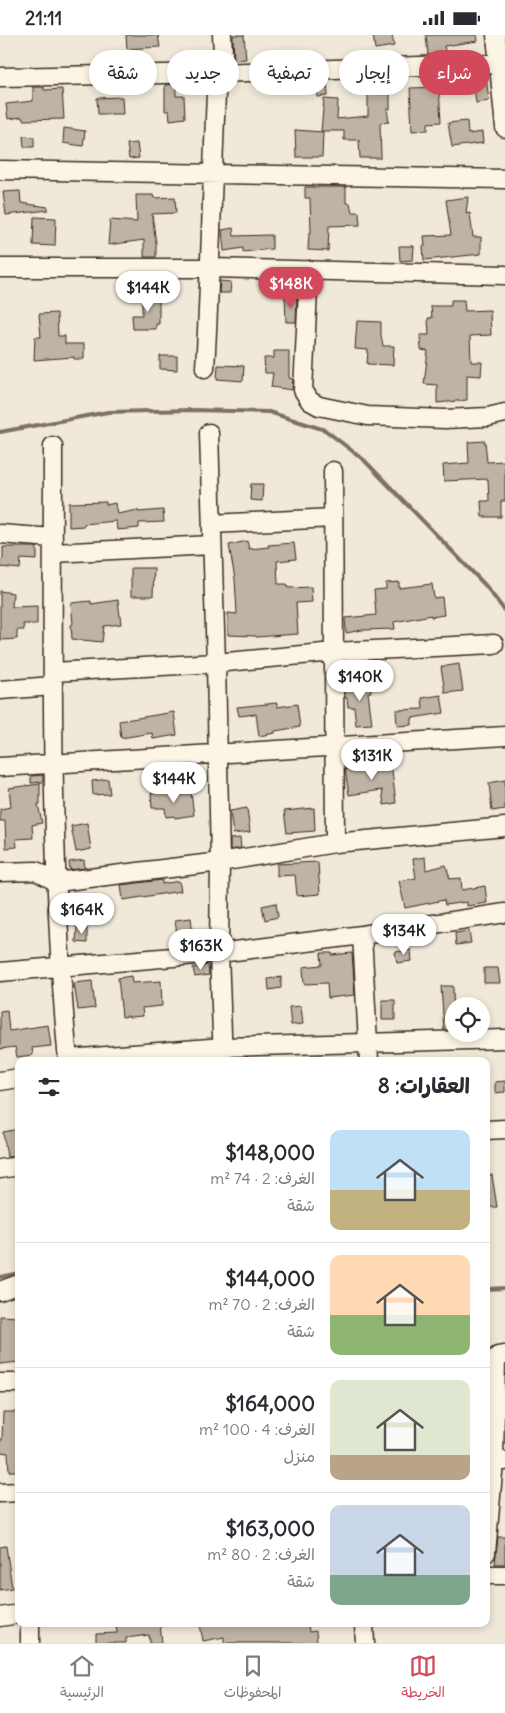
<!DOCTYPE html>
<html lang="ar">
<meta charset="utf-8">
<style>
body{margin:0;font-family:Delius,"Playpen Sans Arabic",sans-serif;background:#f2f2f3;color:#2b2b33;direction:rtl;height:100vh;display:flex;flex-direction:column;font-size:19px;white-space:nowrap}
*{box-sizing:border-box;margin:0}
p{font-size:16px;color:#7c7c81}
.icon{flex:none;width:28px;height:28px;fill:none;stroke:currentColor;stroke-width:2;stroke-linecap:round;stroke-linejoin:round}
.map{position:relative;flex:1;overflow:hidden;direction:ltr}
.panel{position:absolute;left:15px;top:1022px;width:475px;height:570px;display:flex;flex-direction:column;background:#fff;border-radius:10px;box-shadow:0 2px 8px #0003;direction:rtl}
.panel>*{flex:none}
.top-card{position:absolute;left:15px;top:15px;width:475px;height:45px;direction:rtl;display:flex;gap:10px}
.tools{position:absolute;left:445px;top:962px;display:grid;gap:10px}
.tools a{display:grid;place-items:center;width:45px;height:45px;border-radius:50%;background:#fff;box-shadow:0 2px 8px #0003;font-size:25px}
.price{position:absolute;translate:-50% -42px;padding:0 11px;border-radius:18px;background:#fff;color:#222;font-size:16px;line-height:32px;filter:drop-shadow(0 1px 2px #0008)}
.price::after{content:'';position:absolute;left:50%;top:30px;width:15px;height:11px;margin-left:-8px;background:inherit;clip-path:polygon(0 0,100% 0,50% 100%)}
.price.on{background:#d1495b;color:#fff}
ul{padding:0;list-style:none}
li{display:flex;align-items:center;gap:15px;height:125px;padding:0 20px}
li+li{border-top:1px solid #e1e1e2}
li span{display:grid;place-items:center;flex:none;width:140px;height:100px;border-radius:10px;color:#555}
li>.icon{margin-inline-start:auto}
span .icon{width:60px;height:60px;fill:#fffc;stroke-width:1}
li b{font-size:21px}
h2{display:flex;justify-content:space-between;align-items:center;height:60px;padding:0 20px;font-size:21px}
.pill{padding:0 18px;border-radius:22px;background:#fff;box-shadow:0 2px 8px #0003;font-size:18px;line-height:45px}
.pill.on{background:#d1495b;color:#fff}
.status{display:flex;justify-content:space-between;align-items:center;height:35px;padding:0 25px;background:#fff;direction:ltr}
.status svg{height:14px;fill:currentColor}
.tab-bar{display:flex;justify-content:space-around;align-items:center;height:70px;border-top:1px solid #e1e1e2;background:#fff;font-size:14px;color:#7c7c81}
.tab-bar a{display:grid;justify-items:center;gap:2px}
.tab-bar .on{color:#d1495b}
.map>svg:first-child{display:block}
</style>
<div class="status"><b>21:11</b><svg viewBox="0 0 49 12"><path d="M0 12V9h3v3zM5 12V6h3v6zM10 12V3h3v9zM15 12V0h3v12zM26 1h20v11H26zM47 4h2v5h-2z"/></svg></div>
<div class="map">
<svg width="505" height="1608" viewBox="0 0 505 1608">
<rect width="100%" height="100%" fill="#f0e9d9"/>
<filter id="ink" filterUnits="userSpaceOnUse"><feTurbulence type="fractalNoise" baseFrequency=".02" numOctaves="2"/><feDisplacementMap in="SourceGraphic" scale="10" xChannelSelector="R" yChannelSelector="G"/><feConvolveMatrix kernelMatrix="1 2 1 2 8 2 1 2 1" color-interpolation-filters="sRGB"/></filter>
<g filter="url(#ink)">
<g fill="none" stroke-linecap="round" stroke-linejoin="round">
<path stroke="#7e7163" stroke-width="4" d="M0,397l108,-20 85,-2 76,2 56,18 39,30 121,125 20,26
M0,1242l19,-4
M486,1254l19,-1"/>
</g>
<path fill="#beb3a4" stroke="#3b2a1e" d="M126,0h32l2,12 -33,2z
M233,0h11l2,24 -12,1z
M373,0h19l2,11 -19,3z
M426,0h51l1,6 -34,5 2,8 -18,1z
M486,42l3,24 -13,2 -3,-24z
M317,46h10l1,15 -10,1z
M176,49v12h8l1,22 -15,2 -1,-9h-4v-26z
M33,52h11v3l18,-1 2,30 -41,1 -1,-3 -14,2 -2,-15 27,-3z
M439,52l2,35 -13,1v7l-16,1 -2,-43z
M368,59h22v15h-3l2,13 -9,1 1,35h-21l-1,-18h-15v-9h-23l3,-32 14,1 -1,19 31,-3z
M122,62l1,17h-25l-1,-16z
M467,86l1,13 14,-2 1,11 -31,4 -4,-24z
M64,93l21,3 -2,15 -20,-3z
M295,95l28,2 -1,25h-26z
M23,101l11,1v10h-10z
M137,108l2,15 -10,1 -2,-15z
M305,152h41v16h4l2,9h7l1,13 -31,1 -1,25 -20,-1 1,-17h2l-1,-35h-5z
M20,156l1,12 27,4v3l-42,5 -3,-23z
M136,160h17l1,3 21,-1 1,16 -24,1 4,29v14h-12v-17l-36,5 2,-25 27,2z
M468,162l-2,17 4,-1 3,24h8v17l-57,6 -1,-14h2l-1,-10 27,-1 -5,-35z
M34,182l22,1 -1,28 -22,-1z
M233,193l1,8 38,-1v14l-29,3v-4l-19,3 -2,-21z
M399,211h15l-1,14 -13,1z
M220,246l11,1 -1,11h-11z
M142,259h17v30h-3v5h-23l-1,-14h10z
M297,261l-1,26h-10l-1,-25z
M451,265h13l1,11 25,-1 1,25 -21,1 1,26h11l-1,14 -14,-1v25l-30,3v-18l-13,-1 4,-33 -7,-1 -1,-15h9l-1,-17h4l-1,-12h20z
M57,278l1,23h7v8h19v15h-10v-2l-40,3 1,-23h6l-2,-23z
M357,286l24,1v13l2,11h11l-1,19 -26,-1 1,-14 -13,-1z
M274,316h15v27l4,1 -1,11 -21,-3 2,-14h-8l-1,-15h10z
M160,321h17v14l-17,-1z
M218,330l26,1 -1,15 -26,-2z
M485,406l2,21 18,-1v40h-4v16h-19l-1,-16h8l-1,-22 -44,2 -1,-16 26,-2 -1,-21z
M251,449h12l-1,17 -12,-1z
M106,467v3l9,-2 2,11 21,-4v2l25,-2 1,12 -25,1v5l-22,2 -1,-9 -32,3v2l-15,1v-24z
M247,506l2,8 20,-2 -1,-2 26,-2 2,16 -19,2 1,23h9l1,4 23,-1 1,15 -16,1 2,31 -42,3v-1l-28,-1v-22l9,1 -2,-35 -6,-34z
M3,512h34v13l-16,-1 -1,10 -20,-2v-7l3,-1z
M131,533h23l-1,28h-22z
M399,547v6l33,-4 2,14 8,-1 2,18 -13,2v-2l-37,7 1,7 -33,1 -16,3 -1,-15 31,-3 -2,-25 12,-1v-6z
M0,556l13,2 -1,14 25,-1v18h-14l1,6h-7v9l-17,1z
M118,565l3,24 -17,2 -2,16 -30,-3 -1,-14 2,-1 -2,-21 20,-2v3z
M459,629l4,27 -18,2 -4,-26z
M370,646l1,11h-3l4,32 -16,1 -2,-18h-6l-1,-9h-2v-13z
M441,660l3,18 -32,5v7l-15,1 -1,-16 27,-1 -1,-11z
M277,668v4l20,-3 3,23 -25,4v2l-16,3 -3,-22 -17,2 -2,-9z
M174,677l3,23 -24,4 -1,-6 -31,5 -2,-17z
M391,728l5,40 -12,2 -2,-15 -33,5 -4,-26z
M43,740v7l-12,1v-7z
M108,744l2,15 -17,1 -1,-14z
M505,745v29l-13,2 -3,-28z
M40,749v20h-2l4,19 -10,2 1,13 -17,1 1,8 -11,1 -1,-27h-5v-12l11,-2 -2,-19z
M178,756v4l13,-2 3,22 -19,3 -1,-2 -8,1 -1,-9h-13l-1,-15z
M247,773l3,24 -17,2 -3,-23z
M314,773l1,23 -28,2 -3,-22z
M87,788l4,26 -15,3 -5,-26z
M240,803l1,10 -11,2v-11z
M425,822l1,13 20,-5 4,14 11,-1 1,12 23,-4 2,17 -20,3v-4l-22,3 -1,-5 -39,8 -6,-27 17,-3 -3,-19z
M84,825l1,8 -15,2 -1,-8z
M318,827l2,32 -23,2 -2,-21 -18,1v-12z
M162,845v4l17,-3 2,10 -58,9 -2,-15z
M276,868l2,14 -13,3 -3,-14z
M191,883l2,15 -16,2 -2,-15z
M77,892l10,1v15l-11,-1z
M469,896l2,12 -15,2 -1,-12z
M411,915l1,11 -15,2 -2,-11z
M321,918h11v2l20,-2 3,42 -27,3 -1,-15 -23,1 -1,-17 19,-2z
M208,930l1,10 -14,2 -2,-9z
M484,933h14l2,15h-16z
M131,941l1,7 29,-2 1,25 -20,2 1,8 -14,1 -1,-1 -6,1 -4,-39z
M281,942v11l-12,2 -1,-11z
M92,946l3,27 -17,2 -4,-27z
M441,951h12l1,44h-10z
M382,965h13v20h-13z
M301,971l2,18 -12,1 -2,-18z
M7,975l2,21 39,-6 3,21 -19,2 1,7 -16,2 -2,-10 -15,2v-38z
M505,1046v11l-10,1v-11z
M19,1094v27l-12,1 -4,-25z
M486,1140h6l5,32h-11z
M0,1281l19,1v45l-19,2z
M3,1377h16v59h-10l-1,-18 -8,-1v-12h2z
M498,1502h7v27h-10z
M6,1511l6,42 -12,2v-43z
M130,1589h30l2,19h-12l-1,-8 -23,3v5h-30v-9l21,-1 -1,-7z
M200,1589h108l1,8 7,-1 1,12h-93v-6l-21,4z"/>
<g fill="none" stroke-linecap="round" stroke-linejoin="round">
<g stroke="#3b2a1e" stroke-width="21">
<path id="minor" d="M222,0l2,37
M496,0l9,93
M0,42l217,-4 288,-10
M0,135l505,9
M0,233h211l294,7
M309,235l-6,120 7,11 9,5 49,10 77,3 43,-2 17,-4
M205,333c6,-98 7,-197 12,-295
M209,398l7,230 4,199 -1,91 4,108
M53,411c0,205 -4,411 15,615
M333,436l2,372
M212,489l121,-6
M0,499l53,4
M53,518l159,-8
M53,637l163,-9 118,-11 160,-8
M0,655l53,-4
M0,732l505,-31
M0,837l36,-1 21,11 163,-20 115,-19 170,-16
M362,900l7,126
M0,937l219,-19 143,-18 143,-22
M68,1024l155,-12 282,-8
M0,1046l19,-3
M486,1095l19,-1
M0,1134l19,-3
M0,1256l19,-7
M0,1348h19
M494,1426l2,-102 2,-3 7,-1
M0,1458l19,-1
M486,1518l8,-92h11
M486,1540h19
M0,1582l19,-3
M30,1589v19
M364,1589l1,19"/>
</g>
<use href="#minor" stroke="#fcf5e5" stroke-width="18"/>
</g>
</g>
</svg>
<div class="tools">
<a><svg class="icon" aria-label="locate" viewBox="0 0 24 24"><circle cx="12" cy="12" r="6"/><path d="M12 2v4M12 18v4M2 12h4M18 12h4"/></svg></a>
</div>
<b class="price on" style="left:291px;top:274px">$148K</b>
<b class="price" style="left:148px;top:278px">$144K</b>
<b class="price" style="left:360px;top:667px">$140K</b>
<b class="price" style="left:372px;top:746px">$131K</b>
<b class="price" style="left:174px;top:769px">$144K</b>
<b class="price" style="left:82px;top:900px">$164K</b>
<b class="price" style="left:404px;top:921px">$134K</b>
<b class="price" style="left:201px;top:936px">$163K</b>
<div class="top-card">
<a class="pill on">شراء</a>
<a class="pill">إيجار</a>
<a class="pill">تصفية</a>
<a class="pill">جديد</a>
<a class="pill">شقة</a>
</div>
<section class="panel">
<h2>العقارات: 8<svg class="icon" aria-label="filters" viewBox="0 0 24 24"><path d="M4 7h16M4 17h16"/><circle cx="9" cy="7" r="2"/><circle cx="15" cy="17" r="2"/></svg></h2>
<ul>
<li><span style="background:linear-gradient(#bfe0f5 60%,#c2b280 0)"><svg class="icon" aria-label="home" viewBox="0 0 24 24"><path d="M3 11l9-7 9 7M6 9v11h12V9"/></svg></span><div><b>$148,000</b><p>الغرف: 2 · 74 m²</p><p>شقة</p></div></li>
<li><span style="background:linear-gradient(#ffd9b3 60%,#8fb573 0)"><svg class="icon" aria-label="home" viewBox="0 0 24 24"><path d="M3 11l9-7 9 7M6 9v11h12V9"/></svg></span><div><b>$144,000</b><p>الغرف: 2 · 70 m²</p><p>شقة</p></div></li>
<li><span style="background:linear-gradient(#dfe7d0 75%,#b9a48a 0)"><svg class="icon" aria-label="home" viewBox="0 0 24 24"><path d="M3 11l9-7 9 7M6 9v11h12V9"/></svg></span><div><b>$164,000</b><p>الغرف: 4 · 100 m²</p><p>منزل</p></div></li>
<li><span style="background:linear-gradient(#c9d6e8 70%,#7fa58c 0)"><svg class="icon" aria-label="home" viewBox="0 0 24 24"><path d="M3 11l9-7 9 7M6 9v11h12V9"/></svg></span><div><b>$163,000</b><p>الغرف: 2 · 80 m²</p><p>شقة</p></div></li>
</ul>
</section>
</div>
<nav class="tab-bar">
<a class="on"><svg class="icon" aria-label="map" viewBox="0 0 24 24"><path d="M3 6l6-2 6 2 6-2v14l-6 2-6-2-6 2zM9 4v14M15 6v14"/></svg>الخريطة</a>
<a><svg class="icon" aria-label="saved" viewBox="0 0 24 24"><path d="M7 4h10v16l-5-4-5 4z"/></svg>المحفوظات</a>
<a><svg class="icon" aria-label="home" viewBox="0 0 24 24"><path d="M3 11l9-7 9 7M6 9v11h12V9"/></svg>الرئيسية</a>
</nav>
